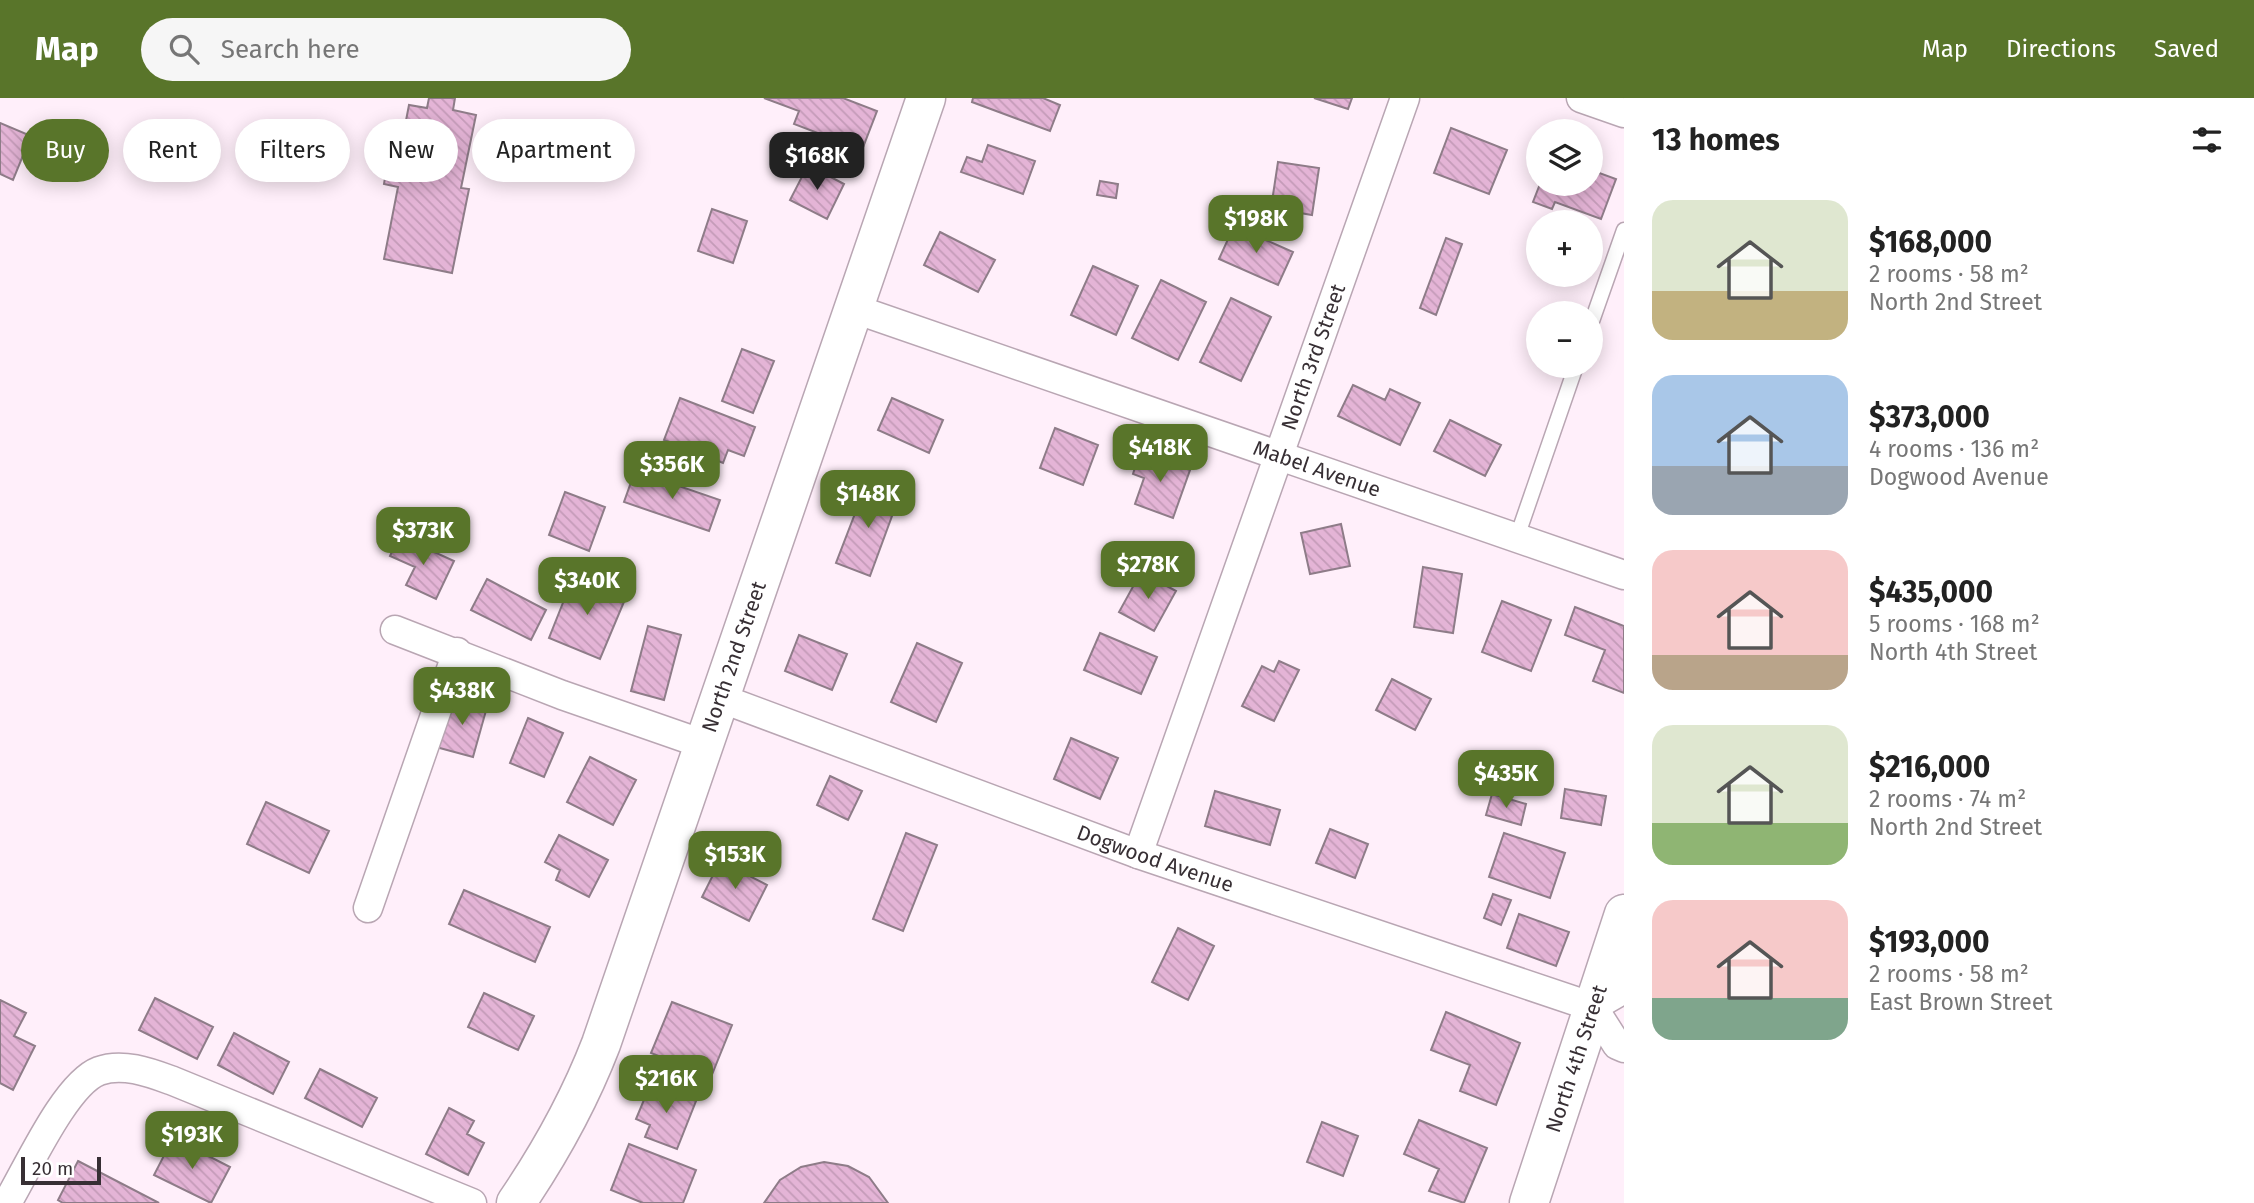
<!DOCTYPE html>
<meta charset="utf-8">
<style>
body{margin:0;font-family:"Fira Sans",sans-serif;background:#f6f6f6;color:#222;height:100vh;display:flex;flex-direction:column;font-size:26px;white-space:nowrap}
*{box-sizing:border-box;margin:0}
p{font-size:23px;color:#767676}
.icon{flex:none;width:38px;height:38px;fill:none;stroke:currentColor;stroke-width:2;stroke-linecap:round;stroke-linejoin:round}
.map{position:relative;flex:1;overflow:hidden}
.panel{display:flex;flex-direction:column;background:#fff;width:630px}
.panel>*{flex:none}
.hud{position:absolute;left:21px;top:21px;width:665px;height:63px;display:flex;gap:14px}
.buttons{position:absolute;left:1526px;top:21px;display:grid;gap:14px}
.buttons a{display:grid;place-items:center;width:77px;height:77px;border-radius:50%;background:#fff;box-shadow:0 4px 18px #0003;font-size:35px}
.scale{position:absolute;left:21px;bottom:18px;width:80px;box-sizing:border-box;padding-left:7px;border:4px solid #372f34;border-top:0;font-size:19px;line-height:24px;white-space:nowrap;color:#372f34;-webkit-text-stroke:5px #fff;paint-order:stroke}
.price{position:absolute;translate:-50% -60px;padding:0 16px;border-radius:14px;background:#59752a;color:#fff;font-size:23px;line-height:46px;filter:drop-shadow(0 2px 4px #0008)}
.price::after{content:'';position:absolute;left:50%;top:42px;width:21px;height:16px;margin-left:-10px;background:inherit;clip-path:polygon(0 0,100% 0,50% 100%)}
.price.active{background:#222;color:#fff}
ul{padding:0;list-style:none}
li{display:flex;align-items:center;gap:21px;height:175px;padding:0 28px}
li span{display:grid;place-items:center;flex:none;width:196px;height:140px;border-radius:21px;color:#555}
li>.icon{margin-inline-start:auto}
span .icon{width:84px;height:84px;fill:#fffc;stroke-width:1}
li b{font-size:30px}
h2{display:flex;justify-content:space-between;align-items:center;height:84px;padding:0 28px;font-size:30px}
.pill{padding:0 24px;border-radius:32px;background:#fff;box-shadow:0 4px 18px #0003;font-size:24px;line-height:63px}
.pill.active{background:#59752a;color:#fff}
header{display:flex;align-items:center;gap:42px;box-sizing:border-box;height:98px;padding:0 35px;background:#59752a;color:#fff}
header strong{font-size:33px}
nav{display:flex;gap:38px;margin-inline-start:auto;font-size:24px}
.search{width:490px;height:63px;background:#f6f6f6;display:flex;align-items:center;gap:18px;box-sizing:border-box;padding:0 24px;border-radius:38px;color:#767676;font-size:26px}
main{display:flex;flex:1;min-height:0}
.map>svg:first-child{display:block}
</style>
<header>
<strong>Map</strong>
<div class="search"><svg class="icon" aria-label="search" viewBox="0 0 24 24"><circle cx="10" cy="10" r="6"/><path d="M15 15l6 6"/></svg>Search here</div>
<nav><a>Map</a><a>Directions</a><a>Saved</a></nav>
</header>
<main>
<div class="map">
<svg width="1624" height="1105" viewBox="0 0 1624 1105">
<defs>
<pattern id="building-back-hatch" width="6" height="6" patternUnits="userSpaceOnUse" patternTransform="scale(1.75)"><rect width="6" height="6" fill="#e4b4d6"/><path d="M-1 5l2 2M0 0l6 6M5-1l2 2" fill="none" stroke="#c49bb8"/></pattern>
</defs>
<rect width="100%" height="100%" fill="#ffeffa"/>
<path fill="url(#building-back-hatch)" stroke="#8e7c88" stroke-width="2" d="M429,0h26l-2,12 23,5 -15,73 8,1 -17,84 -68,-14 14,-72 -14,-3 3,-19 10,2 12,-62 18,3z
M764,0h79l34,13 -15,39 -68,-26 5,-13z
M973,0h70l17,7 -10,26 -78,-29z
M1314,0h38l-4,11z
M0,25l31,13 -18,44 -13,-6z
M1451,30l56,22 -18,44 -55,-21z
M988,47l47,16 -12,33 -62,-22 6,-15 15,5z
M1278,64l41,6 -7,47 -41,-7z
M808,67l36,19 -17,35 -37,-19z
M1591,72l25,9 -15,40 -46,-17 -3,7 -19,-7 7,-18h51z
M1100,83l18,3 -2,14 -19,-3z
M712,111l35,12 -14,42 -35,-12z
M1234,128l59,26 -15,33 -59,-26z
M940,134l55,28 -17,32 -54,-27z
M1446,140l16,6 -26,71 -16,-7z
M1093,168l45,20 -22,49 -45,-20z
M1161,182l45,22 -28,58 -46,-22z
M1231,200l40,19 -30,64 -41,-19z
M742,251l32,12 -21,52 -31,-12z
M1353,287l32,15 5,-11 30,14 -20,42 -62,-29z
M680,300l75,29 -11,29 -16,-6 -5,13 -59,-23z
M892,300l51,22 -14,33 -51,-23z
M1450,322l51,25 -16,31 -51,-25z
M1055,330l43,17 -15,40 -43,-17z
M1140,354l50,18 -17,48 -38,-14 9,-26 -11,-4z
M635,373l85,29 -11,31 -85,-29z
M866,387l33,12 -29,79 -34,-13z
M565,394l40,15 -16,44 -40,-16z
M1341,426l9,42 -40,8 -9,-41z
M399,438l55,25 -18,38 -30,-14 9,-18 -25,-11z
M1423,469l39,7 -9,59 -39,-6z
M1141,474l35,19 -22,40 -35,-19z
M574,477l52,22 -26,62 -51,-21z
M487,481l59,31 -15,30 -60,-30z
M1502,503l49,19 -20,51 -49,-19z
M1575,509l49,19v67l-31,-12 12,-31 -40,-15z
M648,528l33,9 -17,65 -33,-9z
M1100,535l57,24 -16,37 -57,-24z
M799,537l48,19 -15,36 -47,-19z
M917,545l45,20 -26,59 -45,-20z
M1279,563l20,9 -25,51 -32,-15 20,-40 12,6z
M1392,581l39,20 -16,31 -39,-20z
M451,599l36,10 -14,50 -37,-10z
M528,620l35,15 -19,44 -34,-14z
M1071,640l47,20 -18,41 -46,-20z
M590,659l46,23 -23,45 -46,-23z
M830,678l32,15 -14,29 -31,-15z
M1565,691l41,7 -5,29 -40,-7z
M1215,693l65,19 -10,35 -65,-19z
M1492,696l34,10 -5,21 -35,-10z
M266,704l63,29 -20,42 -62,-29z
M1330,731l38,15 -13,34 -39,-15z
M906,735l31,12 -34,86 -30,-12z
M1504,735l61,20 -15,45 -61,-21z
M559,737l49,25 -19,37 -33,-17 4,-10 -15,-8z
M720,763l47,24 -18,36 -47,-24z
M464,792l86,37 -15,35 -86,-38z
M1493,796l18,6 -10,25 -17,-7z
M1519,816l50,18 -13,34 -49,-18z
M1178,830l36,18 -26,54 -36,-18z
M484,895l50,23 -16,34 -50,-23z
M155,900l58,29 -16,32 -58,-29z
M0,902l26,13 -12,23 21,10 -22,44 -13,-7z
M672,904l60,23 -21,52 -60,-24z
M1446,914l74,31 -24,62 -36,-14 10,-26 -39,-15z
M234,935l55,29 -16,32 -55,-29z
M320,971l57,29 -15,29 -57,-29z
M651,985l45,18 -19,48 -32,-12 5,-12 -14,-6z
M449,1010l25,13 -7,13 17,9 -16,32 -42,-21z
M1419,1022l68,28 -23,55 -35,-12 10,-22 -35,-15z
M1322,1024l36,14 -15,40 -36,-14z
M173,1040l57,29 -19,36 -57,-28z
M629,1046l67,26 -13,33h-40l-32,-13z
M78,1063l81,42h-96l-5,-3z
M824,1064l24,4 21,11 19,26h-124l16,-23 21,-13z"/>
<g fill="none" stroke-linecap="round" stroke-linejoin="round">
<g stroke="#b9a6b3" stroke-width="17">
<path id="lane" d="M1591,226l33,-94
M1517,439l59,-171"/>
</g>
<g stroke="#b9a6b3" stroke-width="31">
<g id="street">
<path d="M1581,0l43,15"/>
<path id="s1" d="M852,210l772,267"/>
<path d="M395,532l167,65 141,49"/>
<path id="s2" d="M720,600l418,156 455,153 24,38 7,3"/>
<path id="s3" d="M1138,756l267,-756"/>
<path d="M368,810l89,-256"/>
<path d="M1593,909l31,-18"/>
<path d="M7,1105c20,-33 58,-119 92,-132 24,-9 52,2 74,10l299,122"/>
</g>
</g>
<g stroke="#b9a6b3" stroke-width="41">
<g id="secondary">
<path id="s4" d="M516,1105c34,-50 63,-102 85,-159l325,-946"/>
<path id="s5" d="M1529,1105l95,-289"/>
</g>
</g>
<use href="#lane" stroke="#fff" stroke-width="14"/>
<use href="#street" stroke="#fff" stroke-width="28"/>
<use href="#secondary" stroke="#fff" stroke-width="38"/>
</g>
<g text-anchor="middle" stroke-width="5" stroke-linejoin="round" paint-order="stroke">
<g font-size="21" fill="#372f34" stroke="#fff">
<text dy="7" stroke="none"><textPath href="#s3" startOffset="527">North 3rd Street</textPath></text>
<text dy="7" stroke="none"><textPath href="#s1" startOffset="492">Mabel Avenue</textPath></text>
<text dy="7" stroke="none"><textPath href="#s4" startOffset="590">North 2nd Street</textPath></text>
<text dy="7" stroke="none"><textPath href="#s2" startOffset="464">Dogwood Avenue</textPath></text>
<text dy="7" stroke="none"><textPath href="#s5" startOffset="152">North 4th Street</textPath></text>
</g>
</g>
</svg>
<div class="buttons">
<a><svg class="icon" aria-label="layers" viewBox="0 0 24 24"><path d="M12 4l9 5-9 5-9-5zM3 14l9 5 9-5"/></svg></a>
<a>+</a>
<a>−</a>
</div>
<div class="scale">20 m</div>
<b class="price active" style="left:817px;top:94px">$168K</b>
<b class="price" style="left:1256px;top:157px">$198K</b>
<b class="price" style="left:1160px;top:386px">$418K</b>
<b class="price" style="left:672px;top:403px">$356K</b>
<b class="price" style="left:868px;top:432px">$148K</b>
<b class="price" style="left:423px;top:469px">$373K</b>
<b class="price" style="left:1148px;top:503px">$278K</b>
<b class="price" style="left:587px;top:519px">$340K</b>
<b class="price" style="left:462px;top:629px">$438K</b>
<b class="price" style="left:1506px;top:712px">$435K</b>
<b class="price" style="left:735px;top:793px">$153K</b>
<b class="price" style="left:666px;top:1017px">$216K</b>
<b class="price" style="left:192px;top:1073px">$193K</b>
<div class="hud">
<a class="pill active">Buy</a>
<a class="pill">Rent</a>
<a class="pill">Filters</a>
<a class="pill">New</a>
<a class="pill">Apartment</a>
</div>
</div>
<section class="panel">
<h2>13 homes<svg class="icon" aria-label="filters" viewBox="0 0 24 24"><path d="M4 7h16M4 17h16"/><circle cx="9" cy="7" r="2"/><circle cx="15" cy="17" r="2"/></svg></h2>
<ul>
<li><span style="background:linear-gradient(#dfe7d0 65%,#c2b280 0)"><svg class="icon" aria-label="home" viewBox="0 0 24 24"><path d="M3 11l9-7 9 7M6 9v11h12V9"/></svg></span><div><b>$168,000</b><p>2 rooms · 58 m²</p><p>North 2nd Street</p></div></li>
<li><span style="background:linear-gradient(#a9c7e8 65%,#9aa5b1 0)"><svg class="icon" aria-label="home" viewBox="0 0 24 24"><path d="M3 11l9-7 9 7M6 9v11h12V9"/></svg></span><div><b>$373,000</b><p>4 rooms · 136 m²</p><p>Dogwood Avenue</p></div></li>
<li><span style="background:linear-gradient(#f6c9c9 75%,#b9a48a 0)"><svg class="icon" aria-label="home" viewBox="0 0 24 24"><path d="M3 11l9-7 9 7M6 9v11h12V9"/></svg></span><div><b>$435,000</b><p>5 rooms · 168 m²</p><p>North 4th Street</p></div></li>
<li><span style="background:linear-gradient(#dfe7d0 70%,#8fb573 0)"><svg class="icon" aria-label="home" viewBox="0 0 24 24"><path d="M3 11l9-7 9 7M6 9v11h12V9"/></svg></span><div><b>$216,000</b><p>2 rooms · 74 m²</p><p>North 2nd Street</p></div></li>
<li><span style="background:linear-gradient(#f6c9c9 70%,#7fa58c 0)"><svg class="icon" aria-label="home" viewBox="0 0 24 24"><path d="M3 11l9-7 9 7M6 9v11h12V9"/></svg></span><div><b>$193,000</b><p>2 rooms · 58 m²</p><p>East Brown Street</p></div></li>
</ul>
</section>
</main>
